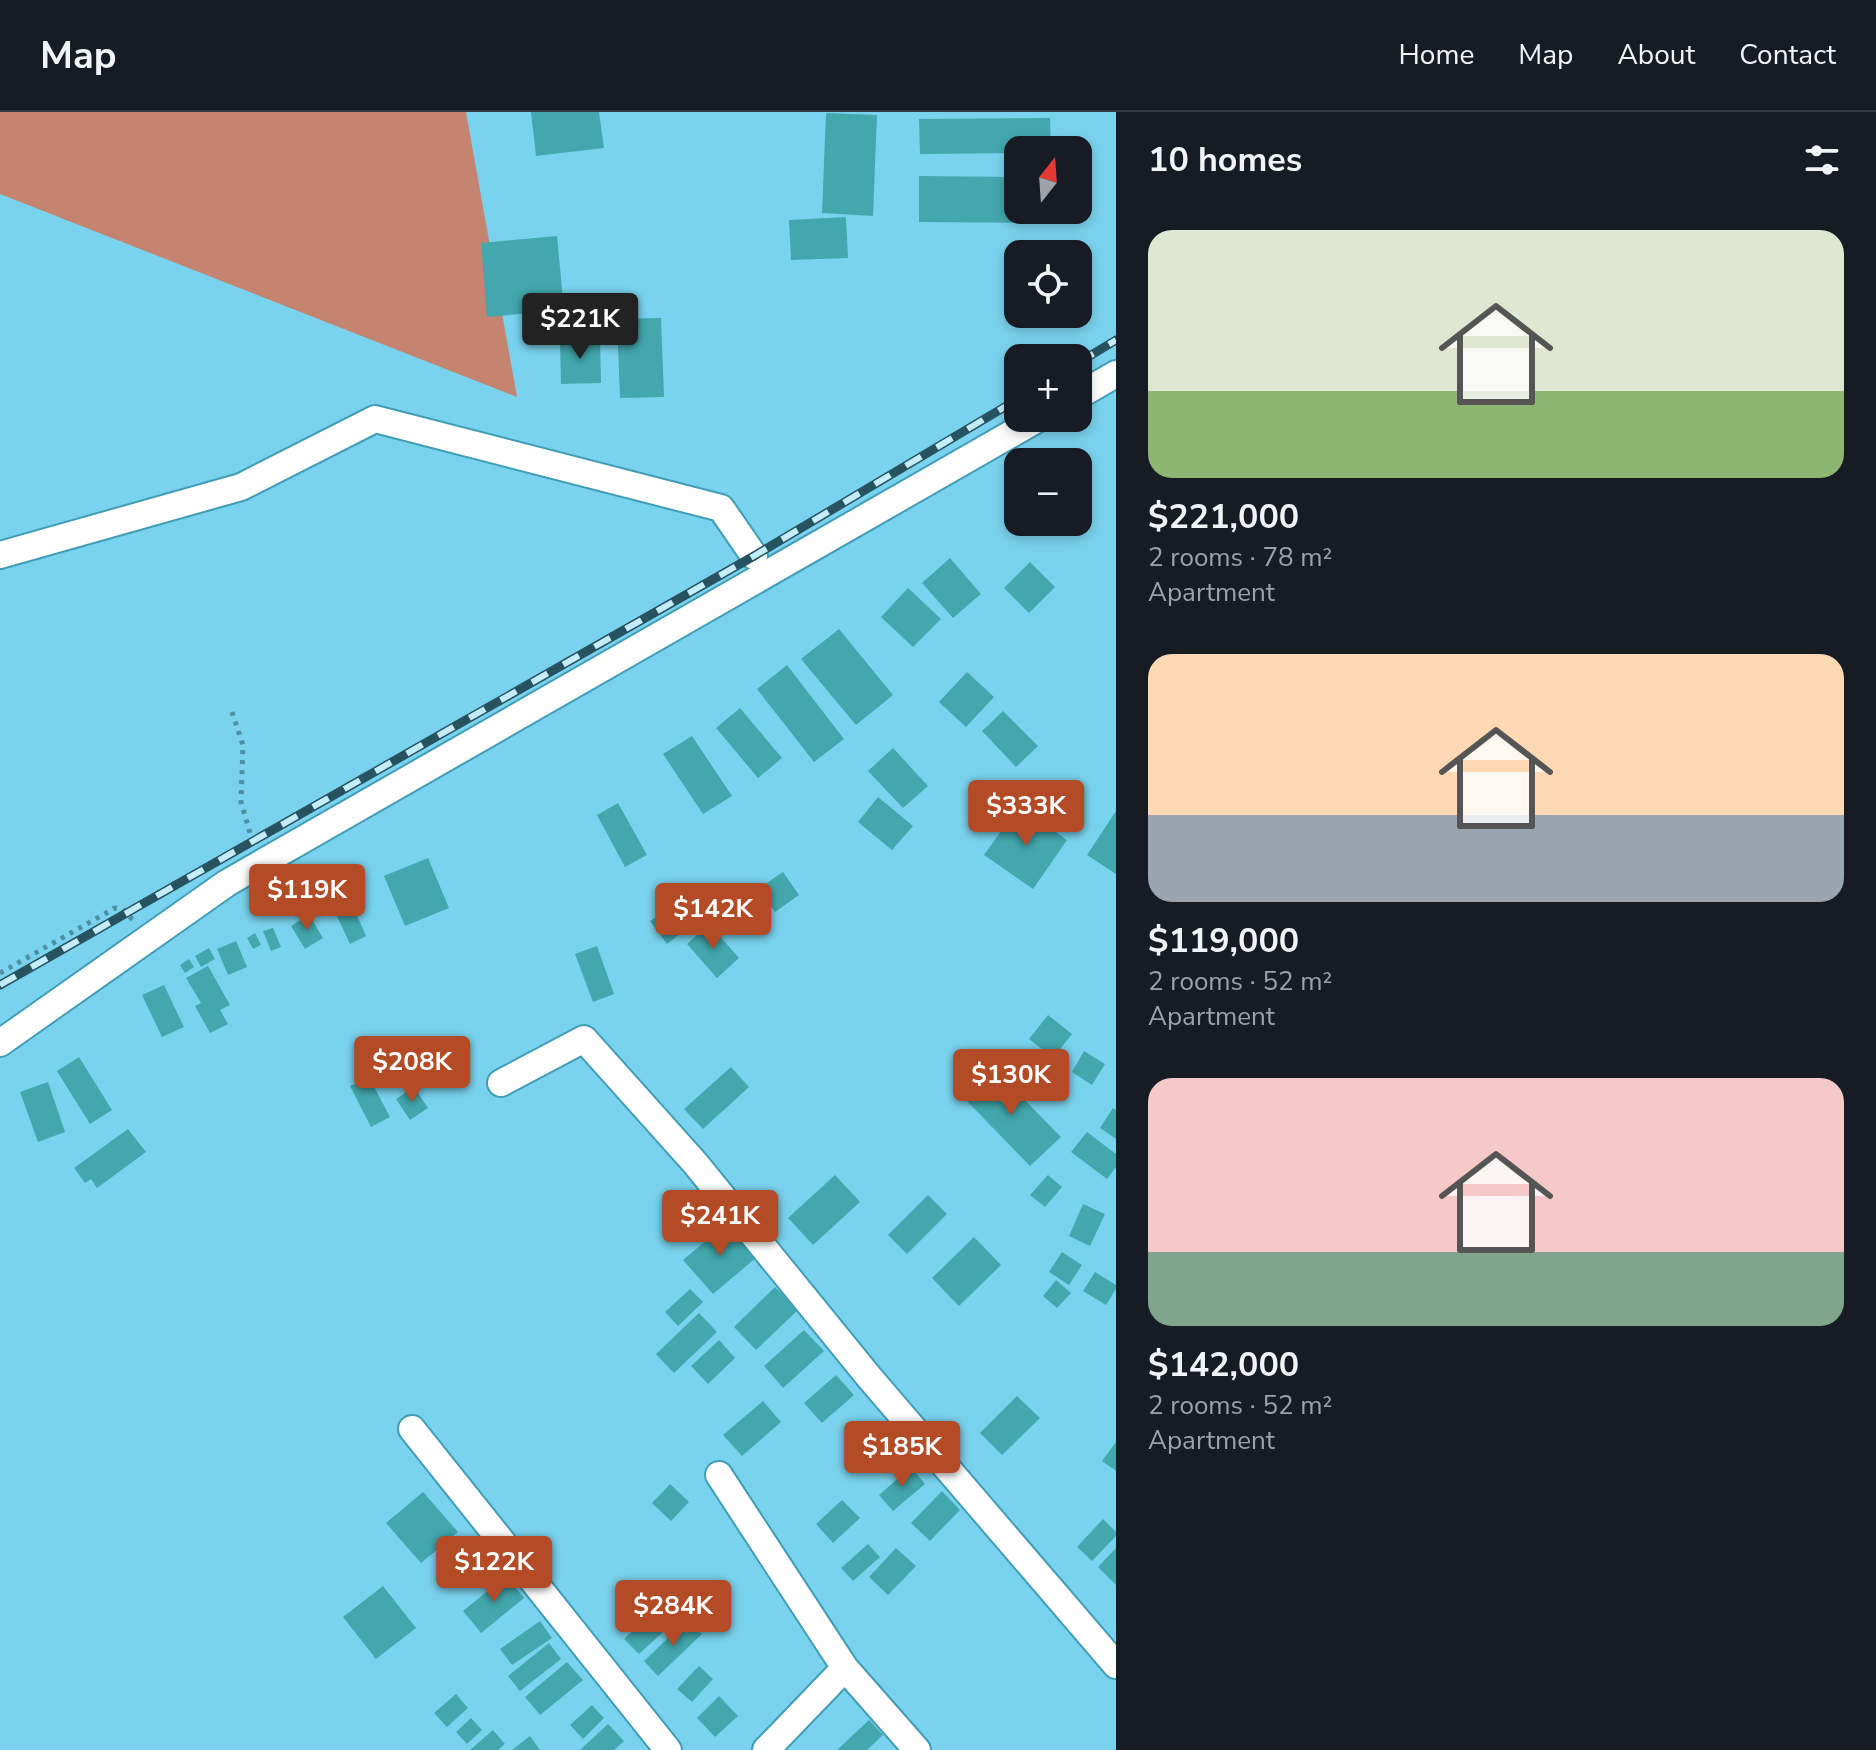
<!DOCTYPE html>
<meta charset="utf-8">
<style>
body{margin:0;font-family:"Nunito Sans",sans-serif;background:#20242c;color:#f1f3f6;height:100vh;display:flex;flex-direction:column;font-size:30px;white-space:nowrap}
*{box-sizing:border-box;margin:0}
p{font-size:26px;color:#9ea1a6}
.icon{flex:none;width:44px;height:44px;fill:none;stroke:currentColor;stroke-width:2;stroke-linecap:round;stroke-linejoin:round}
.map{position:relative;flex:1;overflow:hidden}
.side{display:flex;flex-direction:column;background:#171b24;width:760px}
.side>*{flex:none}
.needle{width:52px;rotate:17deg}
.tools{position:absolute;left:1004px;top:24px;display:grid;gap:16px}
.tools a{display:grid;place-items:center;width:88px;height:88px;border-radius:16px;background:#171b24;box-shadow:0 4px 12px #0003;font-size:40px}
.price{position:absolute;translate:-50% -68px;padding:0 18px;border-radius:8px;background:#b34c26;color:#fff;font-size:26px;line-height:52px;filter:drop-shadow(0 2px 4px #0008)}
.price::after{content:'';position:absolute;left:50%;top:48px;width:24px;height:18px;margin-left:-12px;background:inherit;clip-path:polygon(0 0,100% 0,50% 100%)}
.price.active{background:#222;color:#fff}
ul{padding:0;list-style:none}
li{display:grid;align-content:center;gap:16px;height:424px;padding:0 32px}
li span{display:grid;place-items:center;height:248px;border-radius:24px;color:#555}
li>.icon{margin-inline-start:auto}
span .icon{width:144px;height:144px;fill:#fffc;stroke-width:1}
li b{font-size:34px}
h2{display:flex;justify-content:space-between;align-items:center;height:96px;padding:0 32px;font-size:34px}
header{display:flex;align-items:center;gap:48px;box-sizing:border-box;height:112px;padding:0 40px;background:#171b24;border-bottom:2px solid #363941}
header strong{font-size:38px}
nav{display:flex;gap:44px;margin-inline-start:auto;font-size:28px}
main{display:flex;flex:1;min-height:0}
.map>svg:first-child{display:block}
</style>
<header>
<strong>Map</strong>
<nav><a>Home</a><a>Map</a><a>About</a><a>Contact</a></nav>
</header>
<main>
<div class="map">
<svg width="1116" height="1638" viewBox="0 0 1116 1638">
<rect width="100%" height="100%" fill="#7ad3ee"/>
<path fill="#c4846f" d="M0,0h466l51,285 -517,-203z"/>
<path fill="#42a8ad" d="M531,0h68l5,36 -68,8z
M826,1l51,2 -4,101 -51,-3z
M1050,6l1,32h-33v3l-98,1 -1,-35z
M919,64l99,1v33h34v13l-133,-1z
M846,105l2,41 -57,2 -2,-40z
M557,124l7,74 -77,7 -6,-74z
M661,206l3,79 -44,1 -3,-79z
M600,226l1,45 -40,1 -1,-45z
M950,446l31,36 -28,24 -31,-35z
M1030,450l25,25 -26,26 -25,-25z
M908,476l33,31 -28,28 -32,-30z
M839,517l54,66 -37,30 -55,-66z
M787,553l57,74 -30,23 -57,-73z
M967,560l27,25 -28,30 -27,-25z
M740,596l42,50 -24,20 -42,-50z
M1003,599l35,35 -22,21 -34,-36z
M692,624l40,60 -29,18 -40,-60z
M893,636l35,38 -25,22 -35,-37z
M878,685l35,29 -21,24 -34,-28z
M618,691l29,52 -22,12 -28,-52z
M1019,694l48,34 -34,49 -49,-34z
M1116,699v63l-29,-19z
M428,746l21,50 -44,18 -21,-50z
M783,760l16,23 -24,17 -16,-24z
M351,790l15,34 -16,8 -16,-34z
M672,794l16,22 -21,16 -17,-23z
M309,803l14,23 -18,11 -14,-23z
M709,812l30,34 -22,20 -30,-34z
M273,816l8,19 -10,4 -8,-20z
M255,821l6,12 -8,4 -6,-11z
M236,829l11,26 -19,8 -11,-26z
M597,834l17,48 -21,8 -18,-48z
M209,836l6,11 -14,8 -6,-11z
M189,847l5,8 -9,6 -5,-8z
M208,854l22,39 -10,5 8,14 -18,9 -15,-27 6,-3 -15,-25z
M164,873l20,42 -22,10 -20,-42z
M1048,903l24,19 -19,24 -24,-19z
M1084,939l21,13 -13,21 -20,-13z
M79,945l33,53 -22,14 -33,-53z
M731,955l18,20 -46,42 -19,-20z
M992,955l69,70 -31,29 -68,-70z
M369,965l21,40 -19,10 -21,-41z
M48,970l17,50 -27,10 -18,-50z
M414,975l14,21 -18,12 -14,-21z
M1113,996l3,2v29l-16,-11z
M128,1017l18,23 -49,36 -6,-9 -6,4 -11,-15z
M1087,1020l29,22v13l-9,12 -36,-27z
M835,1063l25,27 -47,43 -25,-27z
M1048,1063l14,12 -17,20 -15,-12z
M928,1083l19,19 -40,40 -19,-19z
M1083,1092l22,10 -15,32 -21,-10z
M727,1111l30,34 -44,37 -30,-34z
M974,1125l27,28 -42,41 -27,-28z
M1062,1140l20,13 -13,20 -20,-13z
M1095,1160l21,13v4l-10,16 -23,-14z
M1056,1168l15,13 -14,15 -14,-12z
M775,1175l23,23 -42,40 -22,-23z
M690,1177l13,13 -25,24 -13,-14z
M699,1201l18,19 -43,41 -18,-19z
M804,1218l20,21 -41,37 -19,-22z
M719,1228l16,18 -27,26 -17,-18z
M836,1263l18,20 -32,28 -18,-20z
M1017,1284l23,22 -38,37 -22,-22z
M763,1289l18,21 -39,34 -19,-21z
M879,1313l14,15 -35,31 -14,-16z
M1116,1330v29l-14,-10z
M911,1355l14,17 -32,27 -14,-16z
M670,1372l19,18 -18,19 -19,-18z
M942,1379l18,19 -30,31 -19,-18z
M423,1380l35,40 -37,31 -35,-40z
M842,1388l18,18 -27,25 -17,-19z
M1103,1407l13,13v4l-24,25 -15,-14z
M868,1432l12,13 -27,24 -12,-13z
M896,1436l20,18 -28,29 -19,-18z
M1116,1436v37l-18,-18z
M506,1464l18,22 -43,35 -18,-22z
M383,1474l33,42 -40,31 -33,-42z
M669,1485l15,16 -45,41 -15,-15z
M688,1507l14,15 -44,42 -14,-15z
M540,1509l12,17 -40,27 -12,-16z
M549,1531l12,16 -41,32 -12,-15z
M567,1550l16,18 -43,35 -15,-18z
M699,1554l14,13 -21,23 -15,-13z
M456,1582l12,14 -21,19 -13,-14z
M719,1584l19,20 -23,21 -18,-19z
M592,1593l12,13 -21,21 -13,-14z
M471,1606l11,12 -15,14 -11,-12z
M869,1608l14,15 -16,15h-30z
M608,1612l16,17 -10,9h-34z
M493,1618l12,14 -7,6h-28z
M530,1624l10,14h-28z"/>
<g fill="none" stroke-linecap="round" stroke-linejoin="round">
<g stroke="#419db6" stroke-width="30">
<path id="street" d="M1078,284l38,-22
M0,443l241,-68 134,-68 346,89 33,48
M0,931l227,-160 812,-465
M501,971l83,-44 111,124 174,214 247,288
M412,1317l256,321
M719,1363l126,193 72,82
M766,1638l79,-82"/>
</g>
<path stroke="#4e8fa3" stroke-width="5" stroke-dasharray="4 6" stroke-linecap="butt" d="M232,600l11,33 -2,57 11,38
M0,861l115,-65 7,1 11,11"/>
<use href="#street" stroke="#fff" stroke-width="26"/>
<g stroke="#275260" stroke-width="9">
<path id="rail" d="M1078,251l38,-23
M0,873l754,-429 264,-157"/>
</g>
<use href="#rail" stroke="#c4edfb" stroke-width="6" stroke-dasharray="18" stroke-linecap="butt"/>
</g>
</svg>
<div class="tools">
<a><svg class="needle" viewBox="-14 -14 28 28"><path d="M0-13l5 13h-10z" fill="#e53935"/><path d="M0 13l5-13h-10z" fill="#9ea1a6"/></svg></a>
<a><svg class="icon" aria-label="locate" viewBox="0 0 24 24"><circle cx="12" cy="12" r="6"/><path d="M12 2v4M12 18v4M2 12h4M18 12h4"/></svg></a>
<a>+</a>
<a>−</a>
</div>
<b class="price active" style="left:580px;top:249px">$221K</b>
<b class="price" style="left:1026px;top:736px">$333K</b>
<b class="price" style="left:307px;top:820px">$119K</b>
<b class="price" style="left:713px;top:839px">$142K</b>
<b class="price" style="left:412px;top:992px">$208K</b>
<b class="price" style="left:1011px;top:1005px">$130K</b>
<b class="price" style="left:720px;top:1146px">$241K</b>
<b class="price" style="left:902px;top:1377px">$185K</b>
<b class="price" style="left:494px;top:1492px">$122K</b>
<b class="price" style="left:673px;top:1536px">$284K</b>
</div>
<section class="side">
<h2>10 homes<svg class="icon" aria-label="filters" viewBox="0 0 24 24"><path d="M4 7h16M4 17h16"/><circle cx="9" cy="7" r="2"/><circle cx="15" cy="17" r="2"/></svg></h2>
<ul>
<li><span style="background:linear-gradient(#dfe7d0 65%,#8fb573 0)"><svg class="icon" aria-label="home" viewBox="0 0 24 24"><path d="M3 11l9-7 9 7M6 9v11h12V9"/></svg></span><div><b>$221,000</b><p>2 rooms · 78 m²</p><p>Apartment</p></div></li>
<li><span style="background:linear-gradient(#ffd9b3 65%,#9aa5b1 0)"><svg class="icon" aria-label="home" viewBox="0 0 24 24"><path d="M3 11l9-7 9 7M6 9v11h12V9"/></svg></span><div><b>$119,000</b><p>2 rooms · 52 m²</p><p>Apartment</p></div></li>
<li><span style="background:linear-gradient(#f6c9c9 70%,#7fa58c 0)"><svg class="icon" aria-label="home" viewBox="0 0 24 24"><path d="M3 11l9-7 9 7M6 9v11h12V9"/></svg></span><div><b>$142,000</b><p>2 rooms · 52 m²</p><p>Apartment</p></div></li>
</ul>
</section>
</main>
